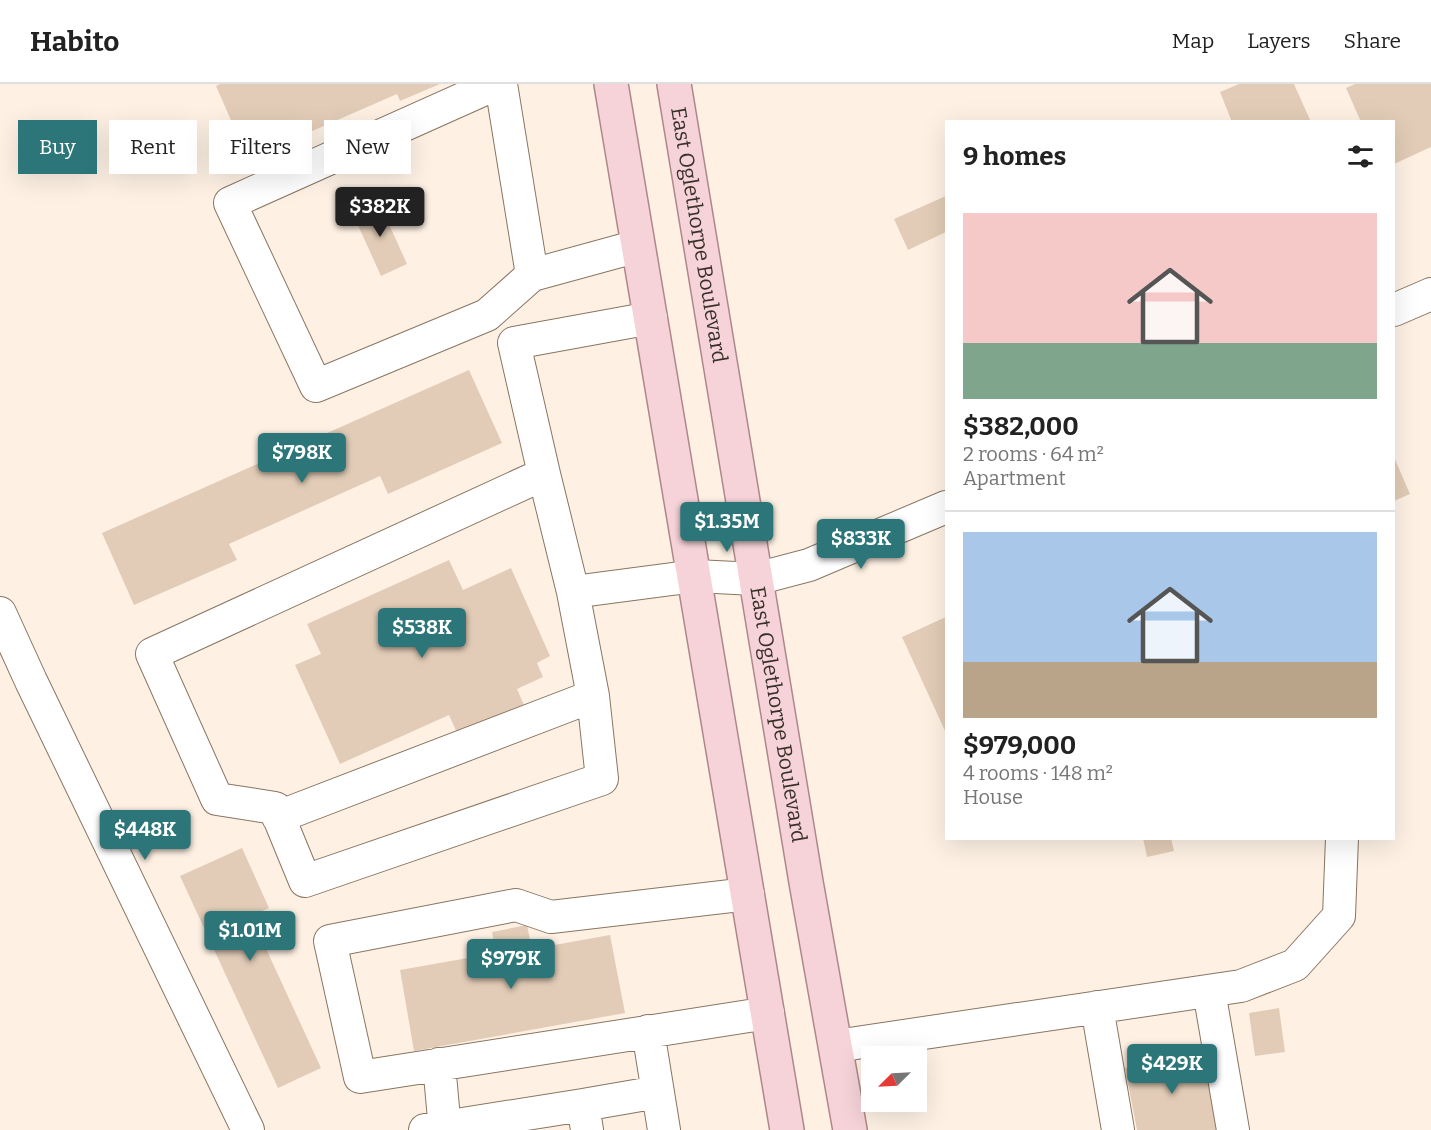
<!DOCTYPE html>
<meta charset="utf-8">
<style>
body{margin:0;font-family:Bitter,serif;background:#f6f6f6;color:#222;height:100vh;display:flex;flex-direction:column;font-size:22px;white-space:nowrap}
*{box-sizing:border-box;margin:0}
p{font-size:20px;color:#767676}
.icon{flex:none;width:33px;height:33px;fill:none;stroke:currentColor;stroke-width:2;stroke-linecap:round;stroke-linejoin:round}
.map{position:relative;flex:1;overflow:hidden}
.side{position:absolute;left:945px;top:36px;width:450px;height:720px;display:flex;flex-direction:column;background:#fff;border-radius:0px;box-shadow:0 6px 24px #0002}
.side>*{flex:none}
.top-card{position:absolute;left:18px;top:36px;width:570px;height:54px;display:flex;gap:12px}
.needle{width:39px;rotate:246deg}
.controls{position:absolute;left:861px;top:962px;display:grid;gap:12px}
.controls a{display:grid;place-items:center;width:66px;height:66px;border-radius:0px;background:#fff;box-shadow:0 6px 24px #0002;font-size:30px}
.price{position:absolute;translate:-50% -51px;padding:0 14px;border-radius:6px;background:#2c7679;color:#fff;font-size:20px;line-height:39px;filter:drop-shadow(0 2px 3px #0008)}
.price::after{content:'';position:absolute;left:50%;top:36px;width:18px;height:14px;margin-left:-9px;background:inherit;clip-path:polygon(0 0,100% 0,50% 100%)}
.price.current{background:#222;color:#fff}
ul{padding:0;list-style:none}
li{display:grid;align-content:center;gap:12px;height:318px;padding:0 18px}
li+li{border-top:2px solid #e0e0e0}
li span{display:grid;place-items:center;height:186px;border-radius:0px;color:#555}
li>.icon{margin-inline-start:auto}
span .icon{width:108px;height:108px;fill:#fffc;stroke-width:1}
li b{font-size:26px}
h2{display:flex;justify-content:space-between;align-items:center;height:72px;padding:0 18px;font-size:26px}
.tag{padding:0 21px;border-radius:0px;background:#fff;box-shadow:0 6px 24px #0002;font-size:21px;line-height:54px}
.tag.current{background:#2c7679;color:#fff}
header{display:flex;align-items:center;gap:36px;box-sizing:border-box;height:84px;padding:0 30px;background:#fff;border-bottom:2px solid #e0e0e0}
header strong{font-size:28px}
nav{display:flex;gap:33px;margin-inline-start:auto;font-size:21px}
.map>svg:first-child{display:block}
</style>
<header>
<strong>Habito</strong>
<nav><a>Map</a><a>Layers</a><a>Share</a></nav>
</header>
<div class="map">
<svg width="1431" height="1046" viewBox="0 0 1431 1046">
<rect width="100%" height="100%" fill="#fef1e4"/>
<path fill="#e2ccb7" d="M220,0h220l-40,17 -3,-7 -149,65 -32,-73z
M1239,0h55l17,38h-79l-12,-30z
M1355,0h76v63l-37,17v-42h-33l-15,-34z
M946,112v36l-38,18 -14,-31z
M378,116l29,64 -26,12 -29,-64z
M469,286l33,73 -114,51 -8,-18 -151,68 8,16 -103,45 -32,-72z
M1394,373l16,37 -16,7z
M449,476l14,30 48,-22 39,88 -13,7 6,14 -26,12 7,16 -66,30 -9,-20 -109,49 -45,-99 26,-11 -14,-30z
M946,533v116l-44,-96z
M1143,754h28l3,13 -27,6z
M242,764l27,60 -18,8 70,152 -43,20 -98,-212z
M527,841l5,24 78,-14 15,78 -211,38 -14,-81 96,-17 -4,-21z
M1279,924l6,44 -30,4 -6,-43z
M1202,969l15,77h-80l-12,-62z"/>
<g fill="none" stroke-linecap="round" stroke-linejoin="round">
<g stroke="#897562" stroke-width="34">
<path id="minor" d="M496,0l-266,119 86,183 171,-71 45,-40 106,-29
M501,0l31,191
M1394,226l37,-16
M544,390l29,118 20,104 9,83 -297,102 -30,-73 -58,-9 -65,-145z
M544,390l-30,-131 137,-25
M573,508l122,-16 61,3 53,-14 137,-58
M0,529l31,68 217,449
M278,733l315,-121
M748,810l-197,23 -35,-12 -186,36 30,136 408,-64
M1209,907l24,139
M1097,923l21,123
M648,947l16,99
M836,962l405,-60 54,-21 44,-49 3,-78
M439,980l6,66
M425,1046l158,-25
M587,1046l-4,-25 75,-13"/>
</g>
<g stroke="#af878a" stroke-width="36">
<g id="major">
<path d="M611,0l176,1046"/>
<path id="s1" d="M674,0l132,798 44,248"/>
</g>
</g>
<use href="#minor" stroke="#fff" stroke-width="32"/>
<use href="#major" stroke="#f5d3d8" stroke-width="33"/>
</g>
<g text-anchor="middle" stroke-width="6" stroke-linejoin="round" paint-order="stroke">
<g font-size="21" fill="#393128" stroke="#fef1e4">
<text dy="7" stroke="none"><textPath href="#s1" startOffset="153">East Oglethorpe Boulevard</textPath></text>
<text dy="7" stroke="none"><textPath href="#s1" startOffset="639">East Oglethorpe Boulevard</textPath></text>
</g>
</g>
</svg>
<div class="controls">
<a><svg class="needle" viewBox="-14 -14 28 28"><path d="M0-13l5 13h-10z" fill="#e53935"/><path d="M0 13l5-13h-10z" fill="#767676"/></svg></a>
</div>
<b class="price current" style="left:380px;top:154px">$382K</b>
<b class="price" style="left:302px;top:400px">$798K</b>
<b class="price" style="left:727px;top:469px">$1.35M</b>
<b class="price" style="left:861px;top:486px">$833K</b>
<b class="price" style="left:422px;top:575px">$538K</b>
<b class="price" style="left:145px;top:777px">$448K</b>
<b class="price" style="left:250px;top:878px">$1.01M</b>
<b class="price" style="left:511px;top:906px">$979K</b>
<b class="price" style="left:1172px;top:1011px">$429K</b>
<div class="top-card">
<a class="tag current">Buy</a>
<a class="tag">Rent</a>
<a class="tag">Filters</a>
<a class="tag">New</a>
</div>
<section class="side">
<h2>9 homes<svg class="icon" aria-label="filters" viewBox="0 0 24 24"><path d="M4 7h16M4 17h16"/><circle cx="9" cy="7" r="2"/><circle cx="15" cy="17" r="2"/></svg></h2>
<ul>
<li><span style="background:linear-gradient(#f6c9c9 70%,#7fa58c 0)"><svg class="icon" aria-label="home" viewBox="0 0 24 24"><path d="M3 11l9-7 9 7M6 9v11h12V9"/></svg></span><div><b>$382,000</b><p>2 rooms · 64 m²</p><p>Apartment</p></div></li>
<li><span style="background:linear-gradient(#a9c7e8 70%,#b9a48a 0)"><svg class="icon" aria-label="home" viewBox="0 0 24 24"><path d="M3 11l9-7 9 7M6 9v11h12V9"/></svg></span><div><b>$979,000</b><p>4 rooms · 148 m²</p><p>House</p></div></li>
</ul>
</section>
</div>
